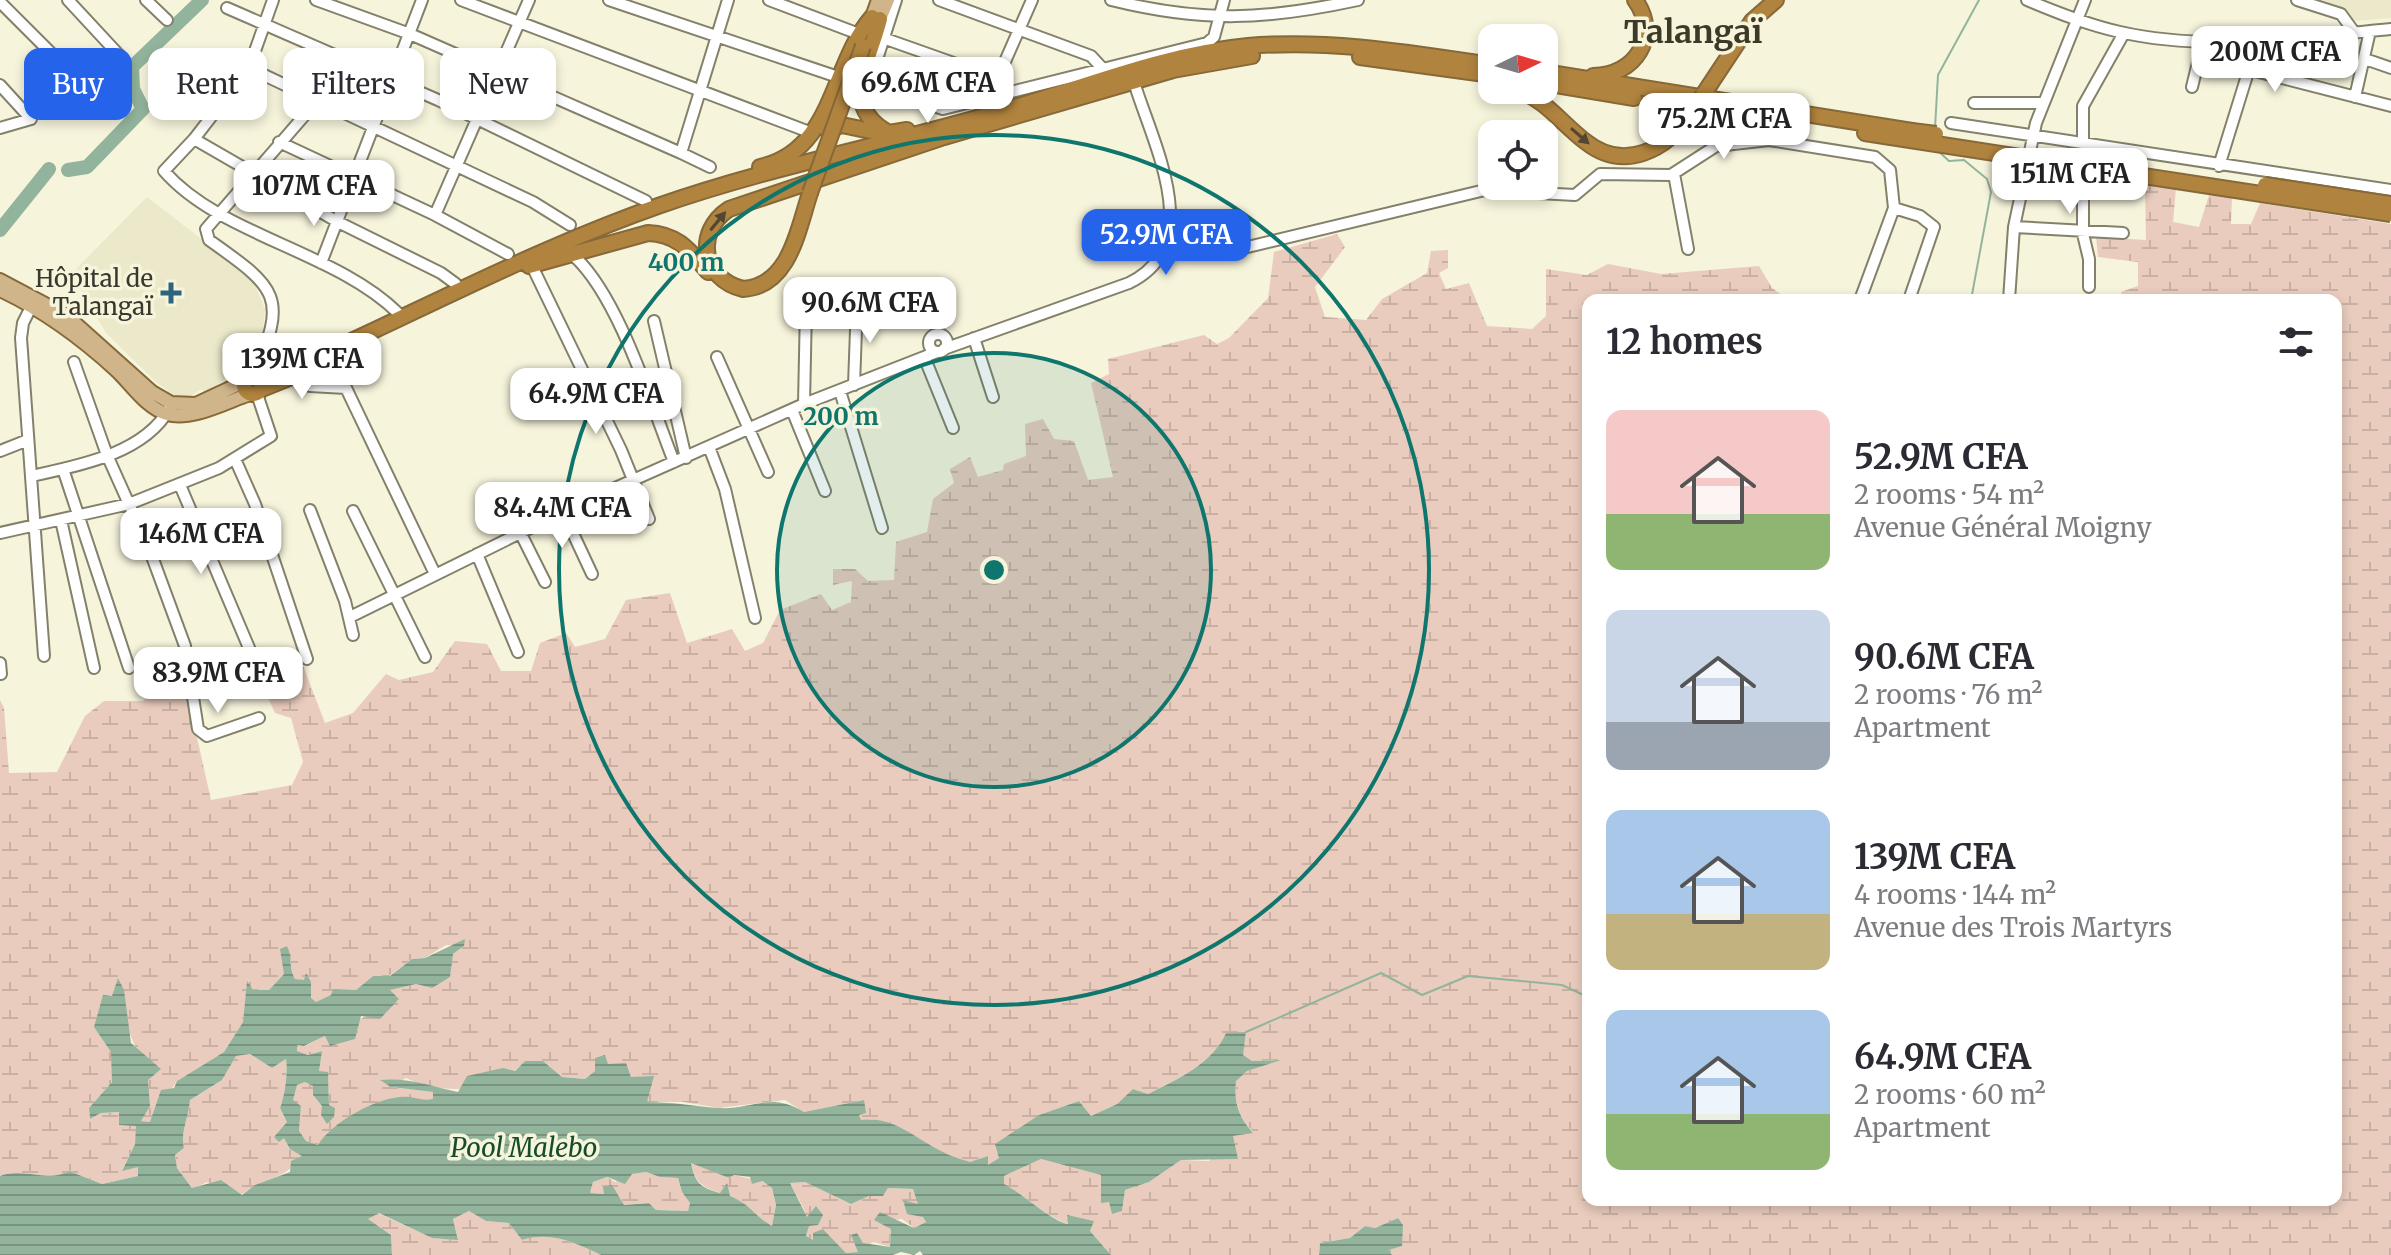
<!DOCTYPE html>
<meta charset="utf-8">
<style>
body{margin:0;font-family:Merriweather,serif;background:#f2f2f3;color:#2b2b33;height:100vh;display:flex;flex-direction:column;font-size:30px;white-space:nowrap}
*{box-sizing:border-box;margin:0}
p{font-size:26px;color:#7c7c81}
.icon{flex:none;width:44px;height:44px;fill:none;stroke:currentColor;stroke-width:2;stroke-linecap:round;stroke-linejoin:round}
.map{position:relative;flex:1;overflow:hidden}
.panel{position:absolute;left:1582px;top:294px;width:760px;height:912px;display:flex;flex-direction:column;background:#fff;border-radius:16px;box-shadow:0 4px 12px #0003}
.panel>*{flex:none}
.banner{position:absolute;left:24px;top:48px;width:760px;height:72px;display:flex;gap:16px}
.needle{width:52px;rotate:85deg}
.tools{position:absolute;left:1478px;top:24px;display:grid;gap:16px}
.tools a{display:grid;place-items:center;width:80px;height:80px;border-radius:16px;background:#fff;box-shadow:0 4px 12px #0003;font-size:40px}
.price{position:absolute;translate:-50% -68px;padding:0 18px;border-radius:16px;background:#fff;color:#222;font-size:26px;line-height:52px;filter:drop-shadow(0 2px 4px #0008)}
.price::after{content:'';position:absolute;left:50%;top:48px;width:24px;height:18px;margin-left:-12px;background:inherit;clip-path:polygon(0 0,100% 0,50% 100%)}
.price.current{background:#2563eb;color:#fff}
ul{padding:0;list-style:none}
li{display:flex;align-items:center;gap:24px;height:200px;padding:0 24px}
li span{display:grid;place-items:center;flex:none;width:224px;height:160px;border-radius:16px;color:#555}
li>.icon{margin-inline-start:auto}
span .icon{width:96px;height:96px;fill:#fffc;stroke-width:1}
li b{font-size:34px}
h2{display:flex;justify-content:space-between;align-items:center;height:96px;padding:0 24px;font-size:34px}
.chip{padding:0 28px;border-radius:16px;background:#fff;box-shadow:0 4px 12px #0003;font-size:28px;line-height:72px}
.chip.current{background:#2563eb;color:#fff}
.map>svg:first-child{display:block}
</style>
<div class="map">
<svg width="2391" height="1255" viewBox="0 0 2391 1255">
<defs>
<pattern id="wetland-marsh" width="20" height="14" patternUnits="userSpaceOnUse" patternTransform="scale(2)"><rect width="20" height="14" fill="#e9ccbd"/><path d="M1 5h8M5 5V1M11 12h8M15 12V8" fill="none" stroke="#c9b0a3"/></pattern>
<pattern id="water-rules" width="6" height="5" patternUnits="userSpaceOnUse" patternTransform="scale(2)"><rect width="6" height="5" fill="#93b49c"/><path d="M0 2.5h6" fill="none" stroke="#799380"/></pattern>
</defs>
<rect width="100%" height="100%" fill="#f7f4dc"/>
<path fill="#ece8ca" d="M2315,0h76v18l-36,3 -11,-11z
M147,197l105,81 13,31 -2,23 -26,27 3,9 -34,25 -5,-4 -11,7 -14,1 -21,-16 -49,-48 -35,-59z"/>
<path fill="url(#wetland-marsh)" d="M2145,185l31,3 -3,34 26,5 10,-32 23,2 -1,27h20l9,-21 131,21v1031h-999l-3,-5 13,-4v-21l-4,-7 -23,10 -10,-2 -15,12 -30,5 -1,12h-208l-21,-24 3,-10 -26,-5 2,8c-18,-4 -46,-30 -66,-40l1,-8 37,-17 61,16 10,38 10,-2 3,-21 24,-8 32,-22 28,1 23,-25 21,-4c-15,-17 -19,-29 -17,-52l11,-9 29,-11 -24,1 -10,-5 4,-23h-20c-14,31 -48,46 -78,61l-15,-5 -16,15 -26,12 -12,-15 -40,14 -39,43 -13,8 1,-10c-5,2 -13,6 -18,6 -40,-1 -63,-48 -109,-42l-3,-5 6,-15 -60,12 -19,-12 -66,8 -35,-6h-37l-16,-24 -36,-7 -10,8 -23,-2 -19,-16h-18c-29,32 -82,35 -119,17l-15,9 42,5v8c-55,7 -76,4 -115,45l-12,-4 -7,-10 2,-25 -9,-6 5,-15 8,-3 8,4v9l9,11 5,17 7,-6 -5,-12 -1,-32 -9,-1 2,-21 -13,4 -11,-4v-6l8,1 94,-46 -10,-10 27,-6 16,4 21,-34 11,-8 -18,-1 -21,13 -13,1 -23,17h-16l-17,14 -25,5 -15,8 -5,-5v-16l-16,-3c-7,-12 -2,-22 -8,-33l-3,28 -15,16h-16l-6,-7 -4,39 -19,30 -47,29 -27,41 -9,-1c18,-30 -2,-64 -14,-94 -6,-16 1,-33 -9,-48l-6,103 -23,26 1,11 11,-6 19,-1 17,14 -2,18 -13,26 16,-4v10l-36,8 -33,-13c-22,12 -46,-4 -69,5v-476l4,8 5,65 48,-1 28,-56 19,-15h39l11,-11 31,-6 26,116 81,-15 11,-23 -12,-44 -16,-5 -15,-33h26l7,-15 9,-2 23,60 28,-10 33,-39 13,6 34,-8 22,-31 32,3 14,27h30l9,-28 26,-10 9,14 30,-8 21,-39 44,-7 17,50 45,-14 13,22 18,-8 17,-33 41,-16 11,16 19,-8 1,-21 -19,4v-16h22l13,12 26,-1 2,-38 31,-10 6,-33 21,-16 -4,-14 20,-12 8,20 25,-7 1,-6 22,-8 -1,-32 18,-5 11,20 20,2 14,39 25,-3 -22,-94 18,-9 -1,-15 96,-24 13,9 12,-6 39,-40 6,-46 63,-18 8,13 -30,40 10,30 41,3 16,-21 45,-26 4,-22 17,-1v18l-9,5 7,16 23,-6 18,43 45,3 14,-13v-47l41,6 21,-11 53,10 98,-8 13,22 14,10 -198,2v900h748v-900h-214l-1,-8 17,-6v-24l-40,-5 -2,-20 50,3z
M250,1054l22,14 14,-9c2,12 -1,37 -6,49l7,14 -3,15 19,18c-20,27 -37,21 -62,40l-34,-13 -14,7 -16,-21 -2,-13 9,-7c-4,-16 5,-32 6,-48l32,-20 14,-24z
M691,1162l38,16 5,-3 27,6 11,7 4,17 -4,22c-17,-12 -22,-22 -42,-31l-4,-12 -5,9c-20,-6 -26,-11 -30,-31z
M646,1172l14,5 18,1 4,14 8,11 -2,8 -32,-1 -7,-7 -25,2 -20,-11 -14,-1 3,-11 14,-5 8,5 17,-8z
M805,1182l46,22 18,-8h14l5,-8 25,1 13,33 -12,6 -12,-9 -21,2 10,8 -1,18 -17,-5 -15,10 -12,1 -23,-24 -9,12 -8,-5c7,-18 -8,-37 -16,-53z
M469,1211l17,10 23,2 13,17c28,-9 54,3 79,15h-209l-1,-20 -24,-16 11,-6 54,25 26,1 -5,-20z"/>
<path fill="url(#water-rules)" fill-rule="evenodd" d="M465,939l-1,7 -11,8 -3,23 -18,11 -16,-4 -26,6 9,9 -19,20 -19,-3 -6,23 -25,7 -5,-10 -21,10 -7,-1v6l11,4 14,-4 -3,20 9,1 1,33 6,3 -1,9 -7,7 -6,-9 1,-9 -9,-11v-9l-8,-4 -8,3 -4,15 8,6 -2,25 7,10 12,4c14,-23 63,-51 91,-48 9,1 13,4 24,2v-7l-42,-5 -11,-7c28,-3 50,6 78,12l9,-16 36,-8 12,3 10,-10h18l19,16 23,2 10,-8v-13l10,-3 3,9 18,-1 5,14 23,-1 -7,26c24,0 47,4 71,6 36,2 52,-17 86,4l60,-12 2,13 -7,2 2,5c33,-4 52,17 80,31 9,5 19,8 29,11l18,-6v9l11,-7 -4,-14 44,-29 40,-14 12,15 26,-12 16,-15 15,5c30,-15 64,-30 78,-61l20,-1 -3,23 9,6 29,-1 -34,11 -11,10c-2,23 2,34 17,52l-20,3 5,23 -57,1 -32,22 -24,8 -3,21 -10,3 -3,-12 -8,1v-28l-60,-16 -37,17v8c19,10 48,37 64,40l-1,-9 27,6 -4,10 21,24h-188l-3,-4 -6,4 -13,-3 -8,3h-292c-25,-12 -51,-24 -79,-15l-13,-17 -23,-2 -17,-10 -16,8 5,21 -26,-2 -53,-25 -11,6 23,16 1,20h-392v-79c23,-9 47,7 69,-5l33,13 36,-8v-9l-16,4 13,-27 1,-18 -17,-1v-13l-18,1 -11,6 -1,-11 23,-26 -1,-30 -17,-25 9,-32 9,1 6,-18 6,12 7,53 30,26 -13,11 2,26 -9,15 9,1 11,-32 13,-2 3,-7 47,-29 19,-30 4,-41 6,9h16l15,-16 -4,-25 7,-3c6,11 1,21 8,33l9,1 2,-7 5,9v16l5,4 15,-7 2,-6 23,1 17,-14h17l22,-17 13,-1zM250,1054l22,14 14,-9c2,13 -1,36 -6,49l7,14 -13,15 5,5 5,-4 6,11 12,7 -11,5 -1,11 -35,13 -13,10 -21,-15 -29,8 -15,-20 -2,-13 9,-7c-4,-16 5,-31 6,-48l32,-20 14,-24zM691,1163l38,15 5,-3 16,2 2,7 10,-3 10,7 4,17 -4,21c-19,-11 -19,-20 -42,-30l-3,-13 -7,10c-19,-5 -25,-10 -29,-30zM646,1172l14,5 18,1 4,14 8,11 -2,8 -32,-1 -7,-7 -25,2 -12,-20 -9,2 1,7 -14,-1 3,-11 14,-5 18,7 7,-10zM805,1182l46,22 18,-8h14l5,-8 25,1 5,15 -15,-4 4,14 16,3 3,5 -12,6 -34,-16 -6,8 17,9 -1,18 -27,-4 -6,-10 -6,2 7,17 -12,1 -23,-24 -10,4v7l-7,-4 3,-10 9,-1 5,-10 -7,-9 -9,11 -17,-34z
M1398,1218l5,7 -1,21 -13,4 3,5h-73l1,-12 30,-5 15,-12 10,2z"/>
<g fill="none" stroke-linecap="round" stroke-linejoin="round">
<path stroke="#93b49c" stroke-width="2" d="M1935,128l3,-53 41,-75
M1937,150l12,11 15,-1 23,19 4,13 -20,108
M1246,1032l135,-59 41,22 46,-19 94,9 26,12"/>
<path stroke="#93b49c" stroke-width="14" d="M68,170l19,-3 56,-58 -10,-20 -1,-22 70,-67
M0,230l49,-61"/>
<g stroke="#83816b" stroke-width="14">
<path id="minor" d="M68,0l51,55
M146,0l21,20
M273,0l-24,68 -55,71 -30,32c57,65 171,80 234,142
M316,0l94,34 271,119
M461,0l351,133
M609,0l232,78
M769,0l90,34
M896,0l-27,84 74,25 264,-66 7,-6 10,-37
M939,0l152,56 12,13
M1111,0c93,23 154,20 247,0
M2027,0c31,13 61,25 93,32 87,20 184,5 271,-3
M2297,0l44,14 13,18
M0,2l101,101
M227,8l211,92 208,101
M883,38l113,40
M2202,40l-1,10 54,21 136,35
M2365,59l26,9
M249,68l284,134 37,23
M996,82l36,-82
M0,85l31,34 -31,9
M2192,87l9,-37
M2355,97l15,-66
M1974,103h68
M1951,123l440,67
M194,139l144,83 103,51 15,11
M279,142l156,73 73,39
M2219,166l30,-97
M710,167l-29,-14 47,-153
M1674,174l14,75
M1894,208l26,8 14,11 -25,73
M435,215l94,-215
M2014,227l109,6
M1170,232l36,21 25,-2 254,-61 90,5 25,-21 71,1 45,-29 53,-6 106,17 15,13 4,38 -34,92
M574,256c45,41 77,148 100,206
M321,263l101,-263
M532,266l89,184 28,69
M2089,287v-28l-6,-25v-128l41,-73
M2009,300l5,-73 22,-104 49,-123
M32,305l-9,18 -2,15 23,318
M654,321l32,137
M929 343a9 9 0 1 1 18 0a9 9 0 1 1-18 0Z
M974,338l19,59
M944,349l185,-66c79,-38 23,-141 5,-201
M717,357l51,115
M925,359l28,69
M74,362l33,93 43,96 35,95 13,83 9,7 52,-18
M291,374l19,12 36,2 89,186
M253,375c36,-78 24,-87 -44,-135l-3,-11 111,-128
M854,385l3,-83
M840,391l42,137
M804,404l2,-97
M792,410l33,81
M709,447l16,42 30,129
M0,451l28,-11
M235,459l20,45 52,155
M63,469l66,199
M31,476c46,-10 113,-22 138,-67
M180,485l72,170
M310,510l35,91 8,34
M353,511l72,146
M563,512l29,62
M61,520l33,148
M520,532l25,50
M0,533l129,-29 90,-36 52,-32 -14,-42
M477,554l41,98
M350,617l227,-112 227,-101 133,-52
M0,663l1,11"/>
</g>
<g stroke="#866939" stroke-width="16">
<path id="major" d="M872,17l6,-17
M880,19l8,-19
M0,280l66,35 86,77 19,11 25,1 49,-23
M0,290c43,20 81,48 116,80 15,14 30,38 51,44 25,7 59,-12 83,-20"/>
</g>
<g stroke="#866939" stroke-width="18">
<path id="highway" d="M880,19c-11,44 -41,88 9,114l18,-3
M1360,57l132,18
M1544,72l368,59
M1593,76c42,0 68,-40 42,-76
M1544,83l90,15
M1518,90c28,10 45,35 68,52 38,30 81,8 104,-28
M1703,95l49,-74 24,-21
M827,130l15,-5 38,8
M1865,133l45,7
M944,137l229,-67 79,-14
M760,167c74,-16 71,-103 112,-150
M810,193c-12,36 -20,93 -67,96 -41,-10 -49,-57 -14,-80l212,-71
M529,266l119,-33c30,1 42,18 60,39
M244 385a9 9 0 1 1 18 0a9 9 0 1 1-18 0Z
M257,376l38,-9c121,-54 238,-117 363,-161 111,-39 228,-61 340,-94 82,-23 164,-58 250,-66 82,-7 163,7 244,19
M262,389l37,-15"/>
</g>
<use href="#minor" stroke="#fff" stroke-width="10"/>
<use href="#major" stroke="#d0b58b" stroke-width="12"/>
<use href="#highway" stroke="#b0833e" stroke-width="14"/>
<g stroke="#866939" stroke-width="18" stroke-linecap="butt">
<path id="highway-bridge" d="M1690,114l13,-19
M1912,131l24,3
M1910,140l481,74
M2265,185l126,19
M810,193l53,-147"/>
</g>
<use href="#highway-bridge" stroke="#b0833e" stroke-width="14"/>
</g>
<defs><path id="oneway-solid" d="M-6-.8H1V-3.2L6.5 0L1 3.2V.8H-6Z" transform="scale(2)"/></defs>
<g fill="#514732">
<use href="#oneway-solid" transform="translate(1580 136) rotate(41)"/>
<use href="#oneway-solid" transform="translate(718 221) rotate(-51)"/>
</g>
<circle cx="994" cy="570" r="217" fill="#0f766e" fill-opacity=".12"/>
<g fill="none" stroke="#0f766e" stroke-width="4">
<circle cx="994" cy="570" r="217"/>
<circle cx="994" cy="570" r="435"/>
</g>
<path fill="#2d637e" stroke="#f7f4dc" stroke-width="3" d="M167 281h8v8h8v8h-8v8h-8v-8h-8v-8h8z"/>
<g text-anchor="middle" stroke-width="7" stroke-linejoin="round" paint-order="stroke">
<g font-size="24" fill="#39382f" stroke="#f7f4dc" text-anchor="end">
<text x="153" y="287">Hôpital de<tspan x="153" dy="28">Talangaï</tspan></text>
</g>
<g font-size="26" font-style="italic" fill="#154c2c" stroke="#f7f4dc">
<text x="524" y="1157">Pool Malebo</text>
</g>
<g font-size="32" font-weight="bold" fill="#3c3a27" stroke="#f7f4dc">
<text x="1693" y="43">Talangaï</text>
</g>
</g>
<circle cx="994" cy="570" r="12" fill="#0f766e" stroke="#f7f4dc" stroke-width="4"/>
<g font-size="24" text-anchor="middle" font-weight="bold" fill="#0f766e" stroke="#f7f4dc" stroke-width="7" stroke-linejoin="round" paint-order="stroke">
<text x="686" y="271">400 m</text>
<text x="841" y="425">200 m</text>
</g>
</svg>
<div class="tools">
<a><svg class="needle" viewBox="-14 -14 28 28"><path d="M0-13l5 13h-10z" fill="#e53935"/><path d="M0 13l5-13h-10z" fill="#7c7c81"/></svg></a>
<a><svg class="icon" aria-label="locate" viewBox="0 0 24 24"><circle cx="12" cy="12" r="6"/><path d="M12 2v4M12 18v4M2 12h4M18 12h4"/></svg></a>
</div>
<b class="price" style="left:2275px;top:94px">200M CFA</b>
<b class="price" style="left:928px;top:125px">69.6M CFA</b>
<b class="price" style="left:1724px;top:161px">75.2M CFA</b>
<b class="price" style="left:2070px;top:216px">151M CFA</b>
<b class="price" style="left:314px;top:228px">107M CFA</b>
<b class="price current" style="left:1166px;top:277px">52.9M CFA</b>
<b class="price" style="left:870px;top:345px">90.6M CFA</b>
<b class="price" style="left:302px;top:401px">139M CFA</b>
<b class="price" style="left:596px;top:436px">64.9M CFA</b>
<b class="price" style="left:562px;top:550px">84.4M CFA</b>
<b class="price" style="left:201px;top:576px">146M CFA</b>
<b class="price" style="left:218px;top:715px">83.9M CFA</b>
<div class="banner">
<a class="chip current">Buy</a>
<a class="chip">Rent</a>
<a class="chip">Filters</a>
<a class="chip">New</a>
</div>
<section class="panel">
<h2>12 homes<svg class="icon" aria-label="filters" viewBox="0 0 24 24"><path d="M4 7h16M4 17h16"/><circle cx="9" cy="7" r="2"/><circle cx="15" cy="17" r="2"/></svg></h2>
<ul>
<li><span style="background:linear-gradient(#f6c9c9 65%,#8fb573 0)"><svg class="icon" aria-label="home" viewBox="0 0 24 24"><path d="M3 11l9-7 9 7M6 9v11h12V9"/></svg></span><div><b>52.9M CFA</b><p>2 rooms · 54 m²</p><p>Avenue Général Moigny</p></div></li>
<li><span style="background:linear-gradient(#c9d6e8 70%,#9aa5b1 0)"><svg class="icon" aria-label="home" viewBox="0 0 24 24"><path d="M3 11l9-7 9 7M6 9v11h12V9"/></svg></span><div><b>90.6M CFA</b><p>2 rooms · 76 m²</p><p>Apartment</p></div></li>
<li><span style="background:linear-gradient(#a9c7e8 65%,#c2b280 0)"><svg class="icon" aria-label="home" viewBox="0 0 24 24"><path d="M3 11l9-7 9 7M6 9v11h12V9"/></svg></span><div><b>139M CFA</b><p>4 rooms · 144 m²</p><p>Avenue des Trois Martyrs</p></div></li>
<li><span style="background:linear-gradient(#a9c7e8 65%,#8fb573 0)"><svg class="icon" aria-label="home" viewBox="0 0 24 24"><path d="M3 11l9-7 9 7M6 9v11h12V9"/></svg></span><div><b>64.9M CFA</b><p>2 rooms · 60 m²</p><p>Apartment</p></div></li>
</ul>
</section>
</div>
